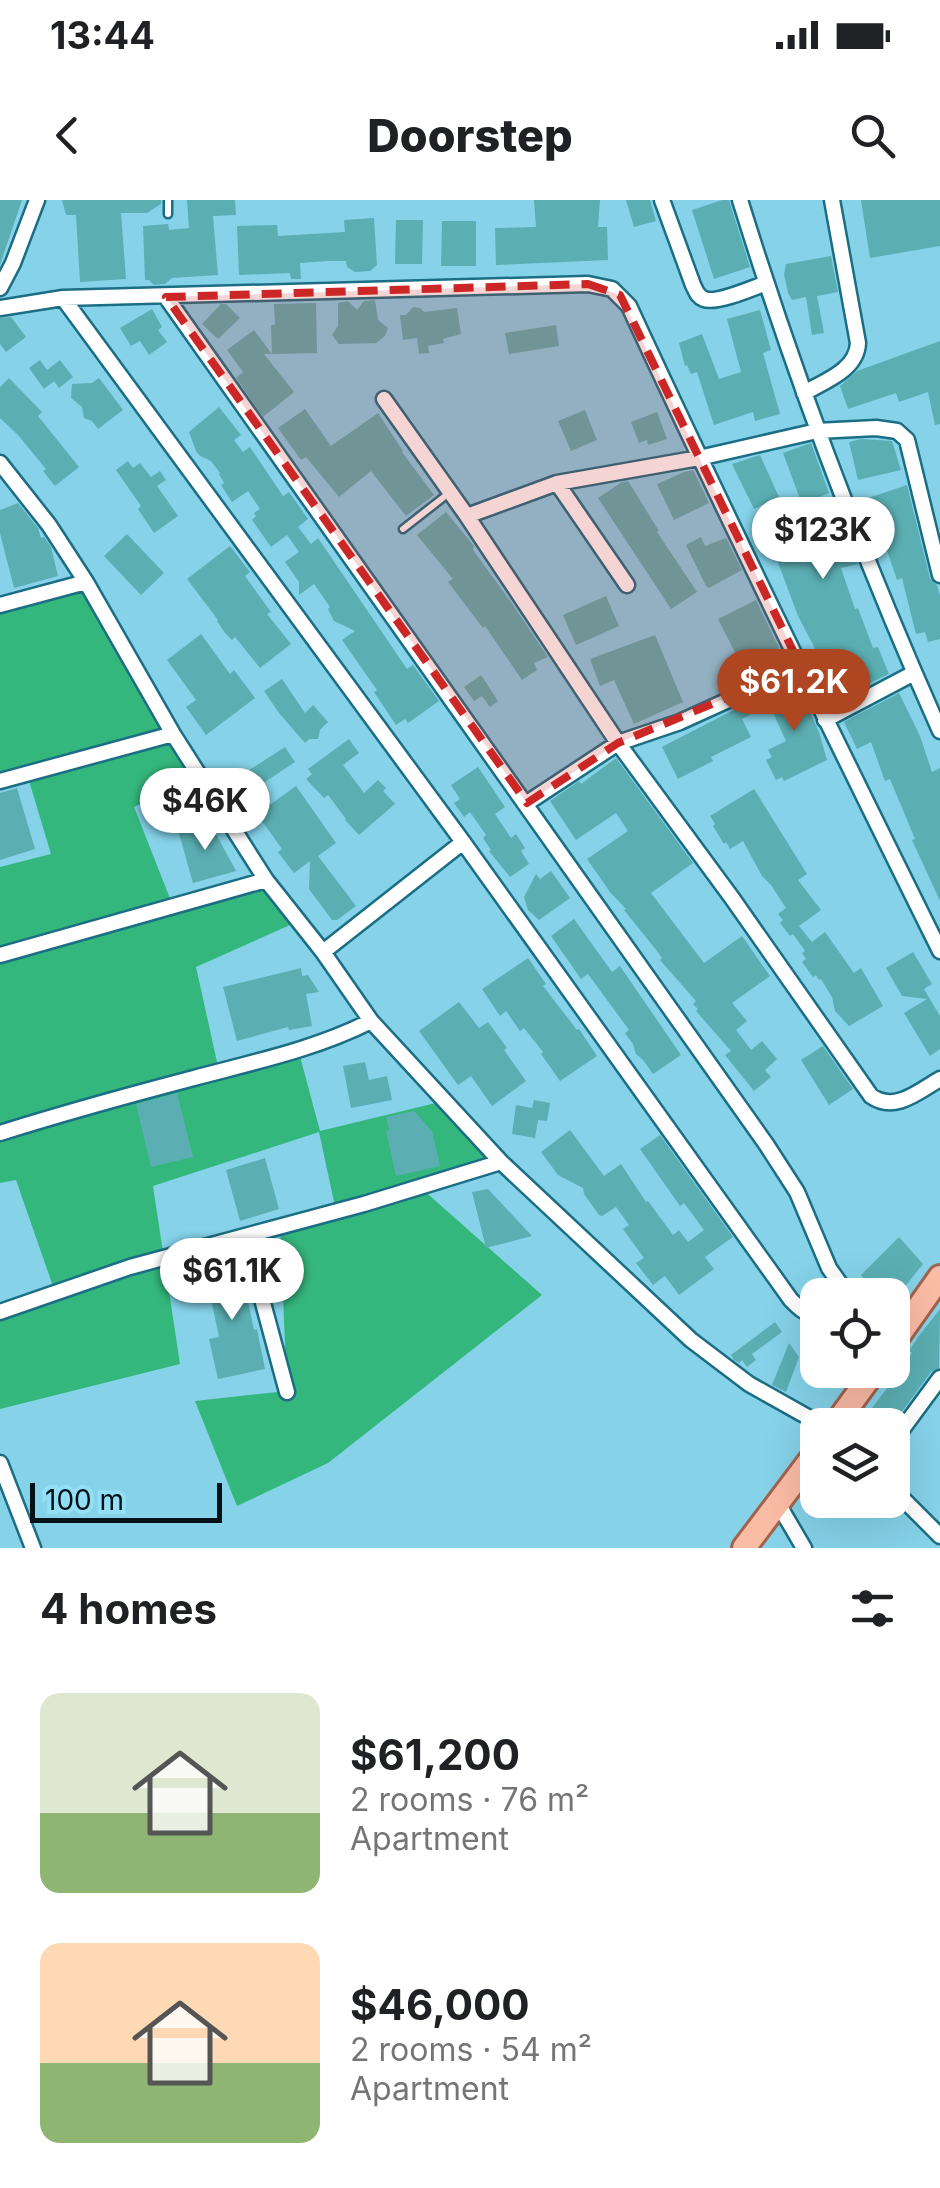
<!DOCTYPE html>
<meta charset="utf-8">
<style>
body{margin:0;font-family:Inter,sans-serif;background:#f6f6f6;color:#202124;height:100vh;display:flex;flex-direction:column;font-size:38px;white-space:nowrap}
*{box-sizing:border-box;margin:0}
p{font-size:32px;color:#757577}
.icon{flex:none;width:55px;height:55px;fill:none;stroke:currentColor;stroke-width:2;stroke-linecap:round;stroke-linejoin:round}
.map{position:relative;height:1348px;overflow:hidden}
.side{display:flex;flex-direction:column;background:#fff;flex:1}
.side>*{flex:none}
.tools{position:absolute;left:800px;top:1078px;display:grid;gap:20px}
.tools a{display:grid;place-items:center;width:110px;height:110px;border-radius:20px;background:#fff;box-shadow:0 10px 40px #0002;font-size:50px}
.scale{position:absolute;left:30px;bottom:25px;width:192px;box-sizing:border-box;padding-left:10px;border:5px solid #001118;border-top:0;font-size:28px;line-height:35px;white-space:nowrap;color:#001118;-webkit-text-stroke:8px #92dff6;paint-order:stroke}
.price{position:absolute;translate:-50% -85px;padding:0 22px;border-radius:35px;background:#fff;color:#222;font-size:32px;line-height:65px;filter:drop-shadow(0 2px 5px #0008)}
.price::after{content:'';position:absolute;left:50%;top:60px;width:30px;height:22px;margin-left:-15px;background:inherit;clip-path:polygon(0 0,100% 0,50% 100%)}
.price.selected{background:#ad4621;color:#fff}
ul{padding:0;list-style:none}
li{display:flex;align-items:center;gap:30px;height:250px;padding:0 40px}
li span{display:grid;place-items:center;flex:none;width:280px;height:200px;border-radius:20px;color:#555}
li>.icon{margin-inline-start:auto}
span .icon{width:120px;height:120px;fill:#fffc;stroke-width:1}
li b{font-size:42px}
h2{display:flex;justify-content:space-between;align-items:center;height:120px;padding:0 40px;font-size:42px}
.status{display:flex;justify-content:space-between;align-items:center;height:70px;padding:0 50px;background:#fff;direction:ltr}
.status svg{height:28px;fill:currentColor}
header{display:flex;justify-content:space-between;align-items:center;height:130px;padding:0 40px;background:#fff;font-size:45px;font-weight:800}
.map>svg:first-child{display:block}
</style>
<div class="status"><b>13:44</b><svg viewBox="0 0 49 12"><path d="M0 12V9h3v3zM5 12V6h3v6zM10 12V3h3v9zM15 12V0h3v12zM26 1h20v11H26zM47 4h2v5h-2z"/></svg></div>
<header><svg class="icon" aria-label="back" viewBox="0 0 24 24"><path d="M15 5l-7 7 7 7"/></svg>Doorstep<svg class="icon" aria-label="search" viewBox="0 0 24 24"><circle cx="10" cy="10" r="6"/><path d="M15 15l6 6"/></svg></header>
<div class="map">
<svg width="940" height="1348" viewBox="0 0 940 1348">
<rect width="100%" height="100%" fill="#85d2e9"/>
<path fill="#34b77c" d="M86,382l114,195 -66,30 39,99 93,-26 33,41 -103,46 23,104 79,-22 22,82 124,-30 57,61 -80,26 121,107 -214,168 -91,43 -42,-105 92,-10 -7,-165 56,-15 -17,-79 -166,54 27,178 -180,45v-105l55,-12 -39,-112 -16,3v-316l51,-13 -24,-80 -27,6v-169z"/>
<path fill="#5bafb3" d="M0,0h22l-22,65z
M62,0h99v4l-14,9h-26l5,66 -46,3 -4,-67h-10z
M187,0h48l1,15 -23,1 5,59 -46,3 -7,6 -11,1 -5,-5h-4l-2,-54 25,-2 1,6 20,-2z
M534,0h66l-2,27h9l1,33 -112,5 -1,-37 41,-1z
M626,0h24l6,21 -22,6z
M722,0h7l21,67 -36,12 -22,-69z
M861,0h79v46l-70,12z
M374,18l3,47 -7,6 -15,1 -8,-5 -1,-6h-18l-28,2 1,16h-10l-1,-6 -51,2 -2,-49 40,-1 1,11 67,-4 -1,-12z
M396,20h27l-1,44h-27z
M442,21h34v45h-35z
M831,56l7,36 -21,4 7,37 -12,2 -6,-38 -14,3 -4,-7 -4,-19 2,-10z
M375,100l3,20 10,8 -3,8 -9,7 -37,1 -7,-9 6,-9v-23l10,-2 9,9 7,-9z
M316,103l1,50 -45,1 -1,-29h4l-1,-21z
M221,104h5l14,14 -22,21 -16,-15z
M413,107l7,1 4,4 33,-4 4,26 -18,5 1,4 -16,3 1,7 -10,1 -2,-16 -14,2 -3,-25h6z
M152,109l10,18 -4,3 9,12 -18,13 -9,-14 -9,5 -11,-18z
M760,110l11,40 -8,3 17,61 -25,7 -2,-9 -39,13 -17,-53 -6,2 -4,-9 -2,1 -6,-23 23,-9 17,45 22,-7 -14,-53z
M11,117l15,20 -20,15 -6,-8v-26z
M556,125l3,21 -50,8 -4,-21z
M254,130l18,24h-8l30,38 -31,25 -27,-39 7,-6 -16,-22z
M940,141v83l-5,1 -7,-33 -29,10 -3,-9 -48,16 -8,-23 17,-15z
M40,160l7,10 13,-10 13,17 -14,11 -5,-7 -10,8 -15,-21z
M9,178l33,34 -4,4 41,51 -24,19 -12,-15 3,-2 -28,-34 -18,-17v-31z
M99,178l24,32 -25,19 -6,-8 -8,-3 -2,-11 -11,-9 1,-14 20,-1z
M219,207l22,28 -7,5 9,12 7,-5 33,49 6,-4 19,27 -10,8 13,17 7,-6 89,131 6,-4 26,36 -31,22 -3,-4 -9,6 -22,-33 3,-2 -35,-50 13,-9 -21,-10 -6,-12 2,-2 -16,-23 -15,11v-13l-14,-20 14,-10 -12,-17 -16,12 -19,-27 4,-4 -2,-3 6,-4 -12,-18 -16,11 -11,-17 3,-2 -5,-9 1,-1 -9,-12 -11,-5 -4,-5 -7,-19z
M305,209l26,37 47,-33 25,38 -1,1 32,43 -28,21 -35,-45 -32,26 -33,-40 -5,3 -23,-32z
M585,210l12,30 -26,11 -13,-30z
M657,212l10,27 -19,6 -1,-5 -8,3 -8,-21z
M861,239l31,2 9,29 -43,10 -9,-38z
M811,243l18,50 -16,6 28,55 12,-3 5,13 -17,4 14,41 3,-1 15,40 5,-1 11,27 -43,20 -16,-40 -10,4 -22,-42 -34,-91 22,-8 4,11 4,-2 10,21 12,-5 -33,-89z
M760,255l19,42 -25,12 -22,-45z
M128,261l5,7 7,-5 11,14 9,-6 6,9 -9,6 21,30 -24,17 -16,-24 3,-3 -25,-36z
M693,270l16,33 -35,17 -17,-36 27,-12z
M628,281l31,50 -2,1 40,60 -26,17 -73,-111 24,-16z
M907,285l23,93 7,7 3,11v43l-12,3 -3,-10 -9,2 -14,-56 -5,2 -17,-50 -4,1 -11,-32z
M18,303l20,25 3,10 3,-1 7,10 7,29 -44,12 -14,-55v-23z
M446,312l28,34 -1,4 38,52 37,55 -14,6 3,7 -15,10 -37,-54 -2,2 -35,-46 5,-3 -36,-44z
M127,334l37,39 -23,22 -37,-39z
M701,337l4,9 21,-8 16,32 -33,18 -3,-2 -20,-41z
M230,346l20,26 -5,4 26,36 -4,2 24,30 -31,24 -25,-31 -3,3 -7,-7 -8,-12 1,-1 -31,-41z
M606,396l13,30 -43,19 -13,-30z
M756,400l23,48 -37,18 -24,-47z
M201,434l29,40 4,-4 21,28 -49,37 -20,-28 10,-7 -29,-40z
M655,435l28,67 -49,22 -20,-44 -14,6 -10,-27z
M481,475l17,26 -8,6 -8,-11 -8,5 -10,-14z
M282,479l23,34 8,-8 15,17 -8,8 -2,9h-9l-4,4 -26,-30 -15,-22z
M795,481l24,51 8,28 -43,21 -2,-4 -6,3 -10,-20 6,-3 -4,-7 18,-9 -21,-46z
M899,493l21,43 12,36 8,-4v133l-28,-61 3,-1 -25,-60 -5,2 -14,-39 -14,7 -13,-27z
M745,504l5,11 -8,4 9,18 -40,20 2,4 -35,18 -16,-32z
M349,539l10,14 -16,12 21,28 14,-13 8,8 -3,3 12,13 -36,31 -14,-15 1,-1 -18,-24 -4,3 -18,-19 6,-5 -4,-5z
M285,547l10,15 -48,32 -10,-16z
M616,558l77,105 -42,30 53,70 38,-27 28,40 -38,27 15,18 -11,9 15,20 11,-9 15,18 -12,11 6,7 -17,14 -29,-36 6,-4 -35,-40 2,-2 -5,-5 3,-3 -36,-41 2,-2 -5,-7 -33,-41 2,-1 -16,-17 -23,-33 41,-28 -12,-18 -40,27 -26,-39 29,-20 2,3z
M478,567l27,40 -10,7 16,24 5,-4 9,14 -4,3 8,13 -19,13 -21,-26 2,-1 -8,-12 3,-3 -16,-23 -6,5 -10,-14 6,-4 -9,-14z
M296,586l40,57 -18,13 38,50 -19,14h-5l-23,-31 1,-28 -16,12 -16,-21 4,-3 -25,-35z
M17,588l18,61 -35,11v-67z
M754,589l53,85 -9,6 23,30 -22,16 13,16 13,-10 29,41 7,-5 22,38 -34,20 -14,-15 -3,-14 -11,-18 -2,1 -3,-5 -3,2 -11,-15 4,-3 -4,-6 3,-2 -12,-17 -3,2 -10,-13 3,-3 -5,-6 8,-6 -15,-23 -9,-9 -19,-35 -13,8 -4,-7 -2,2 -11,-18 2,-2 -5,-8z
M209,621l27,50 -43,12 -15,-53z
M551,671l19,27 -31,22 -11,-10 -4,-13 12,-23 4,5z
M574,719l38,53 8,-6 61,89 -28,19 -10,-14 -7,-6 -3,-10 -8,-11 4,-3 -41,-56 -7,5 -30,-43z
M913,752l19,32 -8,5 16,27v33l-10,7 -26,-43 23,-14 -25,-3 -16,-28z
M528,758l18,26 -3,2 34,44 2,-1 18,27 -37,25 -19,-27 2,-2 -19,-24 -4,3 -14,-20 -6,5 -18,-27z
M301,768l1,8 6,-1 11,17 -13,2 6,32 -23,4 -1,-3 -51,14 -14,-54z
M459,802l20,26 9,-6 19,26 -3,2 22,31 -34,25 -21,-30 -13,9 -39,-54z
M823,846l30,43 -24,16 -28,-45z
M365,862l4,18 18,-4 5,24 -41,8 -8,-42z
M177,893l16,64 -42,10 -15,-63z
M534,900l16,3 -3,18 -9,-1 -3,18 -23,-4 4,-29 16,3z
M414,911l18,20 8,35 -44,10 -10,-45 3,-1 -3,-13z
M570,930l34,46 17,-12 25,38 2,-1 25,34 6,-5 9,12 16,-12 -20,-27 -4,3 -40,-57 20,-14 73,102 -28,20 9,12 -35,26 -14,-19 -12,9 -17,-22 8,-5 -21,-29 6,-4 -13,-18 -14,9 -3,-1 -15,-21 -1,-6 -25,-13 -17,-23z
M265,958l14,51 -39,12 -14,-51z
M488,989l44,47 -46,12 -14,-56z
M899,1037l24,27 -25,31h-32l-10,-11 7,-6 -2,-3z
M233,1059l8,34 5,-1 8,38 3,-1 8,40 -47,10 -9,-40 10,-2 -9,-43 -3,1 -7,-29z
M940,1109l-1,59 -8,4 -39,53h-33l41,-54 12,-18 -3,-2 9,-14z
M775,1122l7,10 -30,22 4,6 -9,7 -5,-7 -3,3 -5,-3 -3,-5z
M789,1143l10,14 -13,35 -14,-7z"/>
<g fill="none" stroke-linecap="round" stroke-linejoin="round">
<g stroke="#1b6e83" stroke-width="11">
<path id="lane" d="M168,14v-14
M403,329l46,-36"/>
</g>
<g stroke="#1b6e83" stroke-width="19">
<path id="street" d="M662,0l31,85c3,6 4,11 11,14 12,5 49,-11 62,-16
M740,0c56,181 123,358 200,531
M0,88l13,-25 24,-63
M166,97c199,283 401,564 600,847l31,48 32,76 19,27
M63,98l400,544 328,458c9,9 14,14 27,15
M0,108l63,-10 525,-14 24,5 17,17c100,217 205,431 311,645
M804,193c21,-12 53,-23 54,-50l-26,-143
M384,199l83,117 151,227 114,155 139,198c24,17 48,-5 69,-17
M0,263l49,62 37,57 87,152 93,146 57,72 48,69 130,141 190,178 58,44 73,41
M557,283l70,102
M467,316l90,-33 142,-25 118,-27 59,-3 21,3 10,9 33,135
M0,405l86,-23
M825,520l89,-47
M0,581l173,-47
M527,603l91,-60 62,-21 121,-55
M323,752l140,-110
M0,755l266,-75
M0,933c64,-20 129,-38 194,-55 60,-16 122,-29 177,-57
M245,1036l42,156
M0,1112l130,-45 234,-63 137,-42
M892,1243l48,-65
M0,1263l33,85
M892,1288l48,48
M777,1302l27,46"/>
</g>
<g stroke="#a2634e" stroke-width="28">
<path id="primary" d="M892,1145l48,-68
M835,1225l40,-55
M744,1348l74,-98"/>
</g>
<use href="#lane" stroke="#fff" stroke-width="6"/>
<use href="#street" stroke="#fff" stroke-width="14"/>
<use href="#primary" stroke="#fbbca6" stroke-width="22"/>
</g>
<path fill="#cb2727" fill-opacity="0.2" stroke="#cb2727" stroke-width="8" stroke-dasharray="20 12" stroke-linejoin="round" d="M588,84l32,11 181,372 -183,76 -91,60 -361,-506z"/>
</svg>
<div class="tools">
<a><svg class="icon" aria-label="locate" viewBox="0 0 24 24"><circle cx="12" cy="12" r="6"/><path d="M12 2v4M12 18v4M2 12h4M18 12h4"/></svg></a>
<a><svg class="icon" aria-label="layers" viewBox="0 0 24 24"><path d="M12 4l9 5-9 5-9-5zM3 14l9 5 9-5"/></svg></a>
</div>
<div class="scale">100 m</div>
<b class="price" style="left:823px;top:382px">$123K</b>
<b class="price selected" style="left:794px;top:534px">$61.2K</b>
<b class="price" style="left:205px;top:653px">$46K</b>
<b class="price" style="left:232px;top:1123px">$61.1K</b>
</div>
<section class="side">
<h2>4 homes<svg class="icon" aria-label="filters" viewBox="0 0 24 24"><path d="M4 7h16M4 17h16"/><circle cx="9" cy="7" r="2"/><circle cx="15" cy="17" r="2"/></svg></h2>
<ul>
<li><span style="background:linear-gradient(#dfe7d0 60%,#8fb573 0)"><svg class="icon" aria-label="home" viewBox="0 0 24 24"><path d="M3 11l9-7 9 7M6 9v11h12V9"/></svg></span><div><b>$61,200</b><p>2 rooms · 76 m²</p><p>Apartment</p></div></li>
<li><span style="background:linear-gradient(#ffd9b3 60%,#8fb573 0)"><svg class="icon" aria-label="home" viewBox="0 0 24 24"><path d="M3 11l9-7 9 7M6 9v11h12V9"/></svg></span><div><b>$46,000</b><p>2 rooms · 54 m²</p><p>Apartment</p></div></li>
</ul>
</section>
